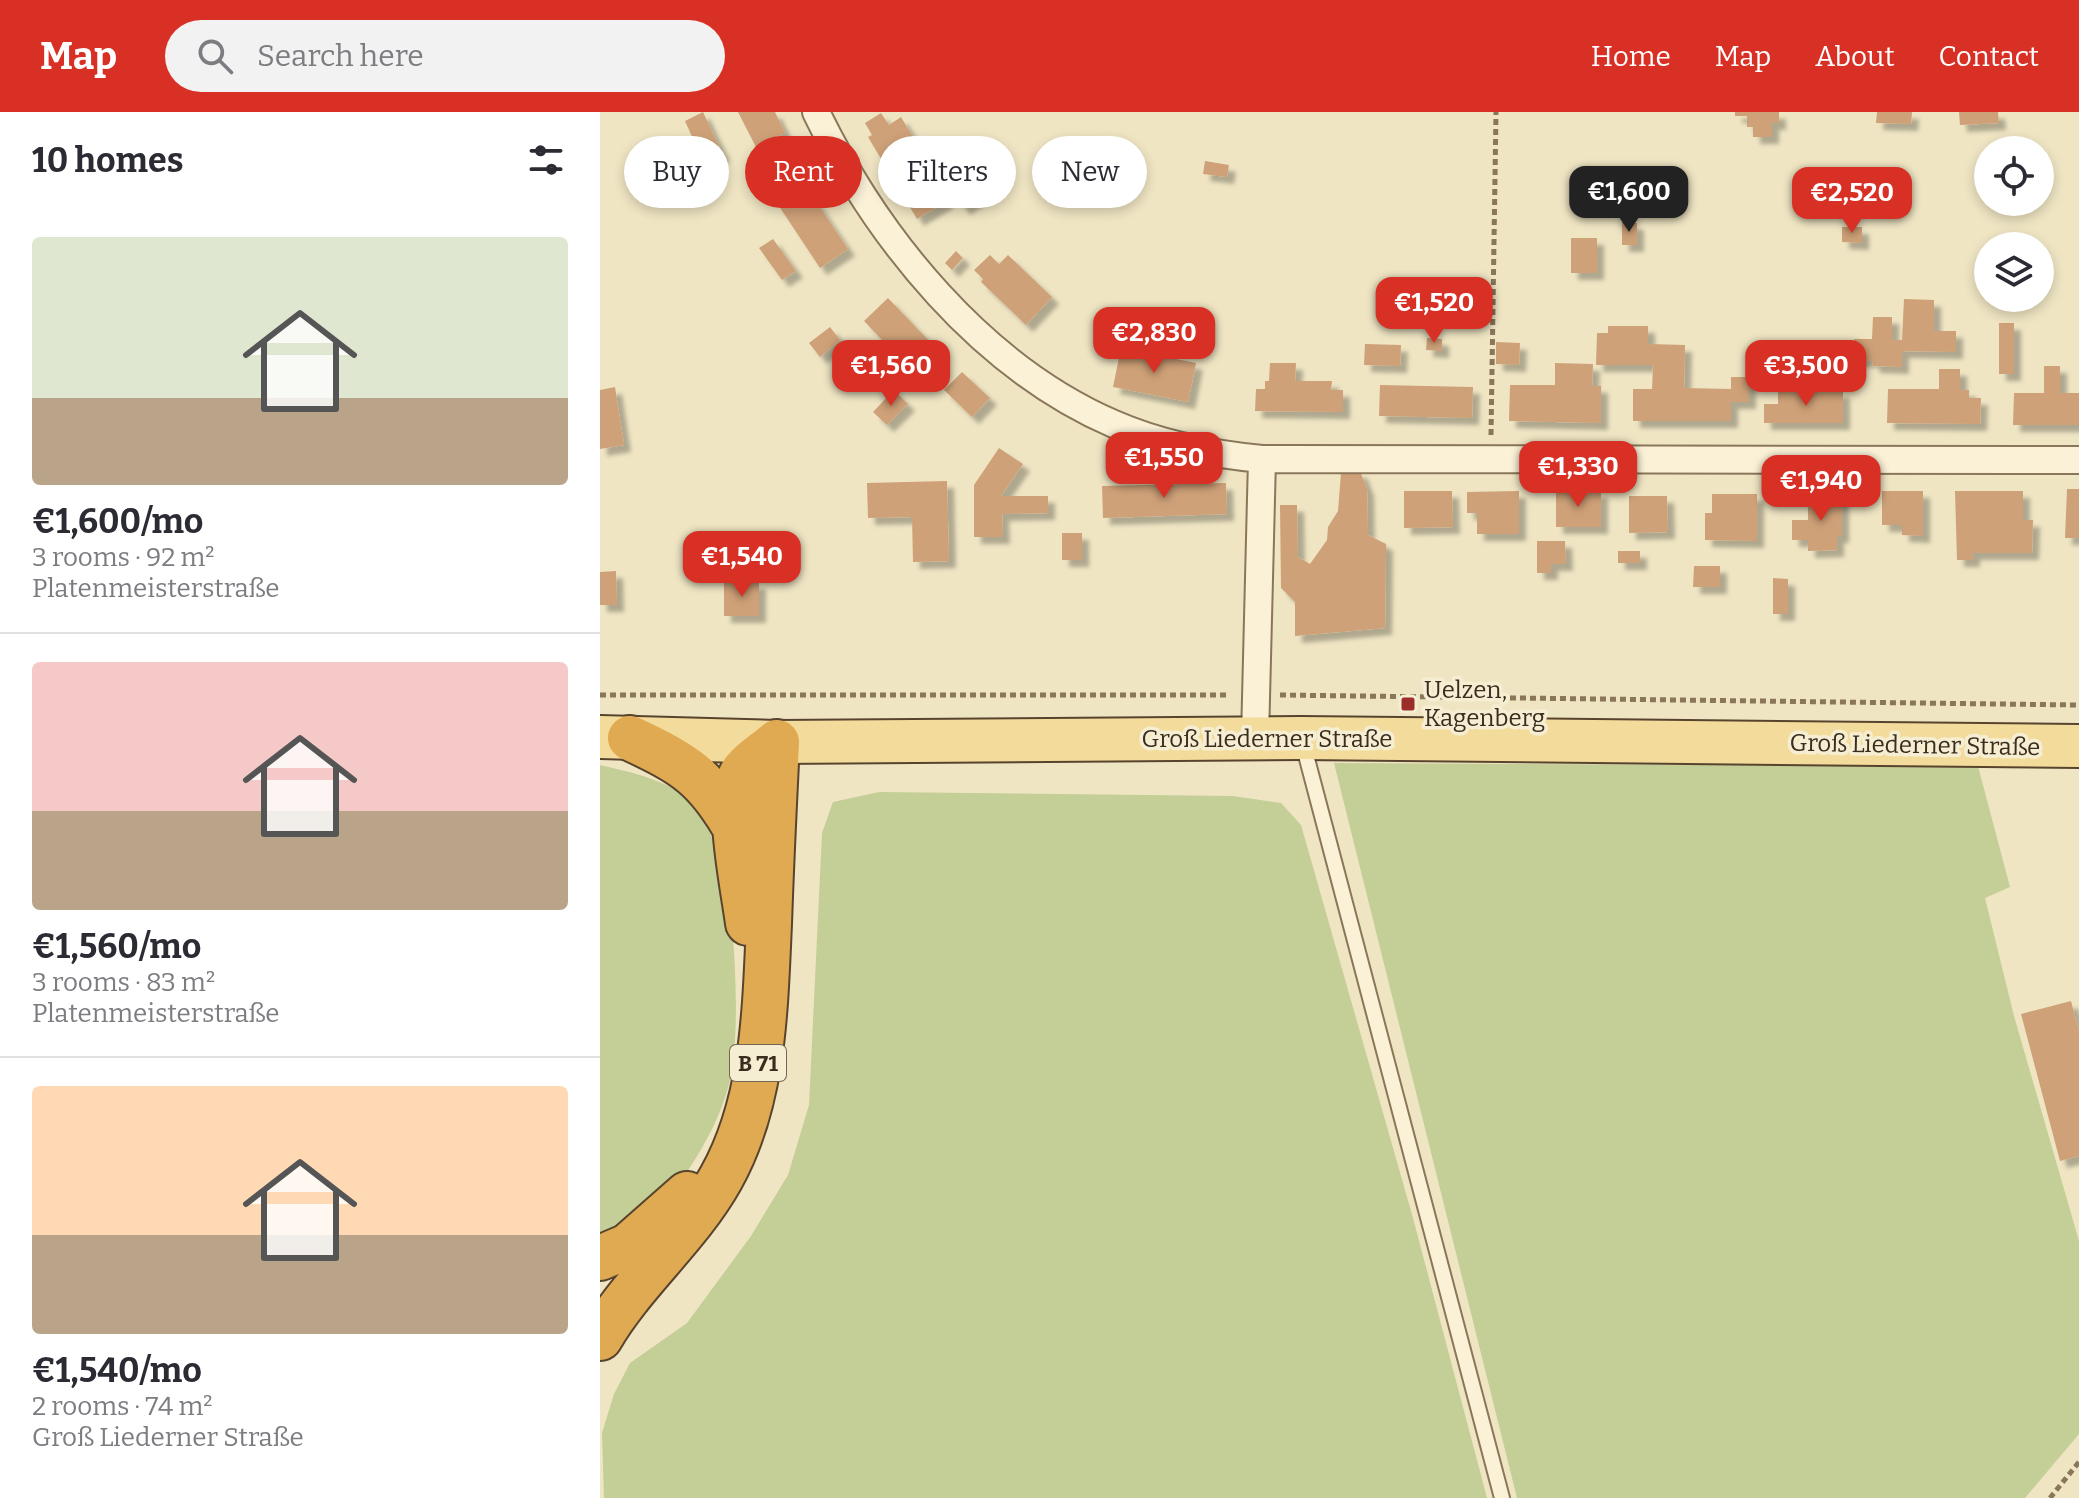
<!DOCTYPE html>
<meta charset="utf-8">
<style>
body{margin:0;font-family:Bitter,serif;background:#f2f2f3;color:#2b2b33;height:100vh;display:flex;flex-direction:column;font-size:30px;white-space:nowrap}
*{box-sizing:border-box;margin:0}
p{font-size:26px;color:#7c7c81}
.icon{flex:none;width:44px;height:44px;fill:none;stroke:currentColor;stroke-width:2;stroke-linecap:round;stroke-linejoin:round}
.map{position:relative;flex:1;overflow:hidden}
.drawer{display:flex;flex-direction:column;background:#fff;width:600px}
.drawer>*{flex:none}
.guide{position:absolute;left:24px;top:24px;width:760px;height:72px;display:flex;gap:16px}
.controls{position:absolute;left:1374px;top:24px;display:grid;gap:16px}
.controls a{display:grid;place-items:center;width:80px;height:80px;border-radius:50%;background:#fff;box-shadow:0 4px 12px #0003;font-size:40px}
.price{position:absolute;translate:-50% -68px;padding:0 18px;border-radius:16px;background:#d93025;color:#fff;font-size:26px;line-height:52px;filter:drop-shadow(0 2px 4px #0008)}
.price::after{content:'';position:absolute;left:50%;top:48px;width:24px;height:18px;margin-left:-12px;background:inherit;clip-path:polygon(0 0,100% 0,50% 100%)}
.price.on{background:#222;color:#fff}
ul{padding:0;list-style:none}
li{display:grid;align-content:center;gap:16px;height:424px;padding:0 32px}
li+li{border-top:2px solid #e1e1e2}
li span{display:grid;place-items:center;height:248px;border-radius:8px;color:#555}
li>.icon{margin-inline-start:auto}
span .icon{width:144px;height:144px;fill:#fffc;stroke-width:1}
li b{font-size:34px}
h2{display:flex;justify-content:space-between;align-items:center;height:96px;padding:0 32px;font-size:34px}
.tag{padding:0 28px;border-radius:36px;background:#fff;box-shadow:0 4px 12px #0003;font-size:28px;line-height:72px}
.tag.on{background:#d93025;color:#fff}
header{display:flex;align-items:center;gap:48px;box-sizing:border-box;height:112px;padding:0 40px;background:#d93025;color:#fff}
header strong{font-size:38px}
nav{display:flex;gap:44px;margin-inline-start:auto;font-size:28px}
.search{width:560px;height:72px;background:#f2f2f3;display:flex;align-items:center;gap:20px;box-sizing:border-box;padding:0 28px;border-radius:44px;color:#7c7c81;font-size:30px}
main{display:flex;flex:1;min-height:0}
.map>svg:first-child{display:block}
</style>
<header>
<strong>Map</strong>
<div class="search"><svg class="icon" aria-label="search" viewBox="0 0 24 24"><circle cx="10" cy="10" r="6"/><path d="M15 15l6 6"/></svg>Search here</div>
<nav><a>Home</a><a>Map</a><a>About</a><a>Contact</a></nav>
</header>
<main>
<section class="drawer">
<h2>10 homes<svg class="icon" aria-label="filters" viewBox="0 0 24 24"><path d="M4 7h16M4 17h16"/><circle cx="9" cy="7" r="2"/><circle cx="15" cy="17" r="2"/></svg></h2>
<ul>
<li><span style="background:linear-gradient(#dfe7d0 65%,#b9a48a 0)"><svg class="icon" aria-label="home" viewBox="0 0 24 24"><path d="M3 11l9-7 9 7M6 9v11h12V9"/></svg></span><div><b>€1,600/mo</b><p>3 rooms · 92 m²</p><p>Platenmeisterstraße</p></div></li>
<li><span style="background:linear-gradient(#f6c9c9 60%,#b9a48a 0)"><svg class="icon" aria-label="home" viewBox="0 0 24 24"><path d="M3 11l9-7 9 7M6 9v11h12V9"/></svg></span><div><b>€1,560/mo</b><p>3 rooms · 83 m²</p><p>Platenmeisterstraße</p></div></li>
<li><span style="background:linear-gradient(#ffd9b3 60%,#b9a48a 0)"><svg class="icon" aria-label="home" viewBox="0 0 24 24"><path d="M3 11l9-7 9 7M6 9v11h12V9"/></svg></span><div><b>€1,540/mo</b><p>2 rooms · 74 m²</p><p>Groß Liederner Straße</p></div></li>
</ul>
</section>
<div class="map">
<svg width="1479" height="1386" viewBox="0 0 1479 1386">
<defs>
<filter id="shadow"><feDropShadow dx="7" dy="7" stdDeviation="2" flood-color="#0004"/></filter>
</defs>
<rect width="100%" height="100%" fill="#efe5c3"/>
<path fill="#c4ce97" d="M734,651l644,3 32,121 -25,11 29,118 65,225v193l-54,64h-508z
M0,653c34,8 74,16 99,43 37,39 43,214 32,267 -7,36 -28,75 -49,104 -16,22 -59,46 -82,63z
M279,680l354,4 48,7 20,22 112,393 74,280h-883l-2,-65 12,-39 16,-31 57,-40 64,-87 37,-61 21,-70 13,-272 11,-31z"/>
<path fill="#cea178" filter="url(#shadow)" d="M103,0l20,43 -19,8 -19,-42z
M138,0h37l10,21 -29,14z
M1135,0h44v11h-7v14h-19v-10h-6v-11h-12z
M1277,0h35l-1,12 -35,-1z
M1359,0h39l1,11 -39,2z
M281,1l8,12 12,-8 37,62 -4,2 13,20 -30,18 -49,-82 4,-2 -7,-12z
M605,49l24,4 -2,12 -24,-3z
M361,55l23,28 -21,13 -11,-17 6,-3 -9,-13z
M973,71l15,1 -1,22h-15z
M205,73l43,64 -28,19 -43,-65z
M1022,110l15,1v22h-15z
M1242,115h20v16l-20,-1z
M971,126h26v35h-26z
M173,127l23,32 -14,9 -23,-32z
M356,139l7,7 -11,12 -7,-7z
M390,143l9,9 9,-9 44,42 -26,28 -45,-43 2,-3 -9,-9z
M288,186l44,46 -24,23 -44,-46z
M1304,187l30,1v31h22v21l-54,-1v16l-29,-1 -1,-5 -18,-1v-21h18l1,-22h19v23h10z
M571,202l27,6 -4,22 -27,-4z
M1399,211h15v51h-15z
M1008,214h40v18l37,1 -1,43 47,1v-12h18v25h-18v19h-98v-32h19l1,-24h-57l1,-32h11z
M230,215l10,13 -20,17 -11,-14z
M827,226l15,1v12l-16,-1z
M896,230l24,1 -1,22 -23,-1z
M765,232l36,1 -1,21 -36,-1z
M521,236l75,15 -8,39 -75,-15z
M670,251h26l-1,18h37l-1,9h12v22l-88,-1 1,-22h9v-8h4z
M955,251l38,1 -1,22h9v37l-92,-2 1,-36h45z
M1444,254h16v27h19v32h-66l1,-32h30z
M1339,257h21v21h9v8h12l-1,26 -93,-1 1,-34h51z
M362,260l28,26 -18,19 -28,-27z
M780,273l93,2 -1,31 -93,-2z
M15,275l9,58 -24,4v-59z
M294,278l14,14 -21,21 -14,-13z
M1178,279h65v32h-79v-19h14z
M399,336l24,16 -22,32h47v17l-46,1 1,23h-29v-52z
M760,359l7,18 1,46 18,9 -1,84 -90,8v-34l-14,-14 -1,-83h17l1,52 12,7 17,-24 1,-13 10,-16 3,-38z
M347,369l2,80 -36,1 -1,-45 -44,1 -1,-35z
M626,371l1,31 -124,4 -1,-32z
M1467,377h12v49h-14z
M804,379h48l1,36 -49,1z
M919,379v43h-42v-21h-10v-21z
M956,379h45v36h-45z
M1282,379h41v45l-21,-1v-10h-20z
M1355,379h68v29h10l-1,33h-59v7h-16z
M1112,382h45v47l-52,-1v-27h7z
M1208,383h34v41h-5v14l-29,1v-11h-16v-20h16z
M1029,384h38l1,36 -39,1z
M462,421h20v27h-20z
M937,429h28l1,23h-15v9h-14z
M1018,439h22v12h-22z
M1094,454h26v21h-27z
M16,459l1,34h-17v-33z
M1173,466l15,1v35h-15z
M124,470h35v34h-35z
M1471,889l8,30v125l-19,5 -39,-147z"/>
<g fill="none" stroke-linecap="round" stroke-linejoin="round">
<g stroke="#8a7659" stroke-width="18">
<path id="lane" d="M702,628l200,758"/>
</g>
<g stroke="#8a7659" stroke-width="30">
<path id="street" d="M216,0c62,128 166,255 298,312 48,21 97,30 148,35l817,1
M655,626l7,-279"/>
</g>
<g stroke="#58442e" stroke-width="46">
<path id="primary" d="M0,625l177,5 524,-4 778,8"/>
</g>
<g stroke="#58442e" stroke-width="48">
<path id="highway" d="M30,626c55,26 76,38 107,93
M148,811c-4,-33 -25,-127 -4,-153 9,-11 23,-19 33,-28
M0,1146l28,-12 59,-52
M0,1226c34,-58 88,-101 121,-160 43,-77 44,-168 48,-254 2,-61 5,-122 8,-182"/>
</g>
<path stroke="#8a7659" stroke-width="5" stroke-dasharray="6 4" stroke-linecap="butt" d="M891,323l5,-323
M0,583h630
M680,583l799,10
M1450,1386l29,-36"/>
<use href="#lane" stroke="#faf1d7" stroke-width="14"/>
<use href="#street" stroke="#faf1d7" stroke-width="26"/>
<use href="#primary" stroke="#f3dc9b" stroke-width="42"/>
<use href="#highway" stroke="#e0aa52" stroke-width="44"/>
</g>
<rect fill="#9b2e28" stroke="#f6eed3" stroke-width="3" x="800" y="584" width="16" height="16" rx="4"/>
<g text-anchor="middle" stroke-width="7" stroke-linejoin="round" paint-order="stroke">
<rect fill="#f6eed3" stroke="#726754" stroke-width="2" x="130" y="933" width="56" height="36" rx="6"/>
<g font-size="22" font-weight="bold" fill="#3a2d1e">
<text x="158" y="959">B 71</text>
</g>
<g font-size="24" fill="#3a2d1e" stroke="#f6eed3" text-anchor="start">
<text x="824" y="586">Uelzen,<tspan x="824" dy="28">Kagenberg</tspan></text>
</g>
<g font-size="24" fill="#3a2d1e" stroke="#f6eed3">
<text x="667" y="635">Groß Liederner Straße</text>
<text transform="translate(1315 633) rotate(1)" y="8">Groß Liederner Straße</text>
</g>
</g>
</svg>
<div class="controls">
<a><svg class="icon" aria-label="locate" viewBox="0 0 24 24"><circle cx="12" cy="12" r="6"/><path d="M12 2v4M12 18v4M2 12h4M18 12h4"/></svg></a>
<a><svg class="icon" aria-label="layers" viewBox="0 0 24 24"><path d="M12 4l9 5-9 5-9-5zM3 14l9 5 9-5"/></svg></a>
</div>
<b class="price on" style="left:1029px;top:122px">€1,600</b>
<b class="price" style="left:1252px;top:123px">€2,520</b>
<b class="price" style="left:834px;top:233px">€1,520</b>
<b class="price" style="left:554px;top:263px">€2,830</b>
<b class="price" style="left:291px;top:296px">€1,560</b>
<b class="price" style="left:1206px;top:296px">€3,500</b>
<b class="price" style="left:564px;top:388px">€1,550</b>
<b class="price" style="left:978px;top:397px">€1,330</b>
<b class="price" style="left:1221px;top:411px">€1,940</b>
<b class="price" style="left:142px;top:487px">€1,540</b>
<div class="guide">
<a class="tag">Buy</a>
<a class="tag on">Rent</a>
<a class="tag">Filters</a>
<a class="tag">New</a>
</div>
</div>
</main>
